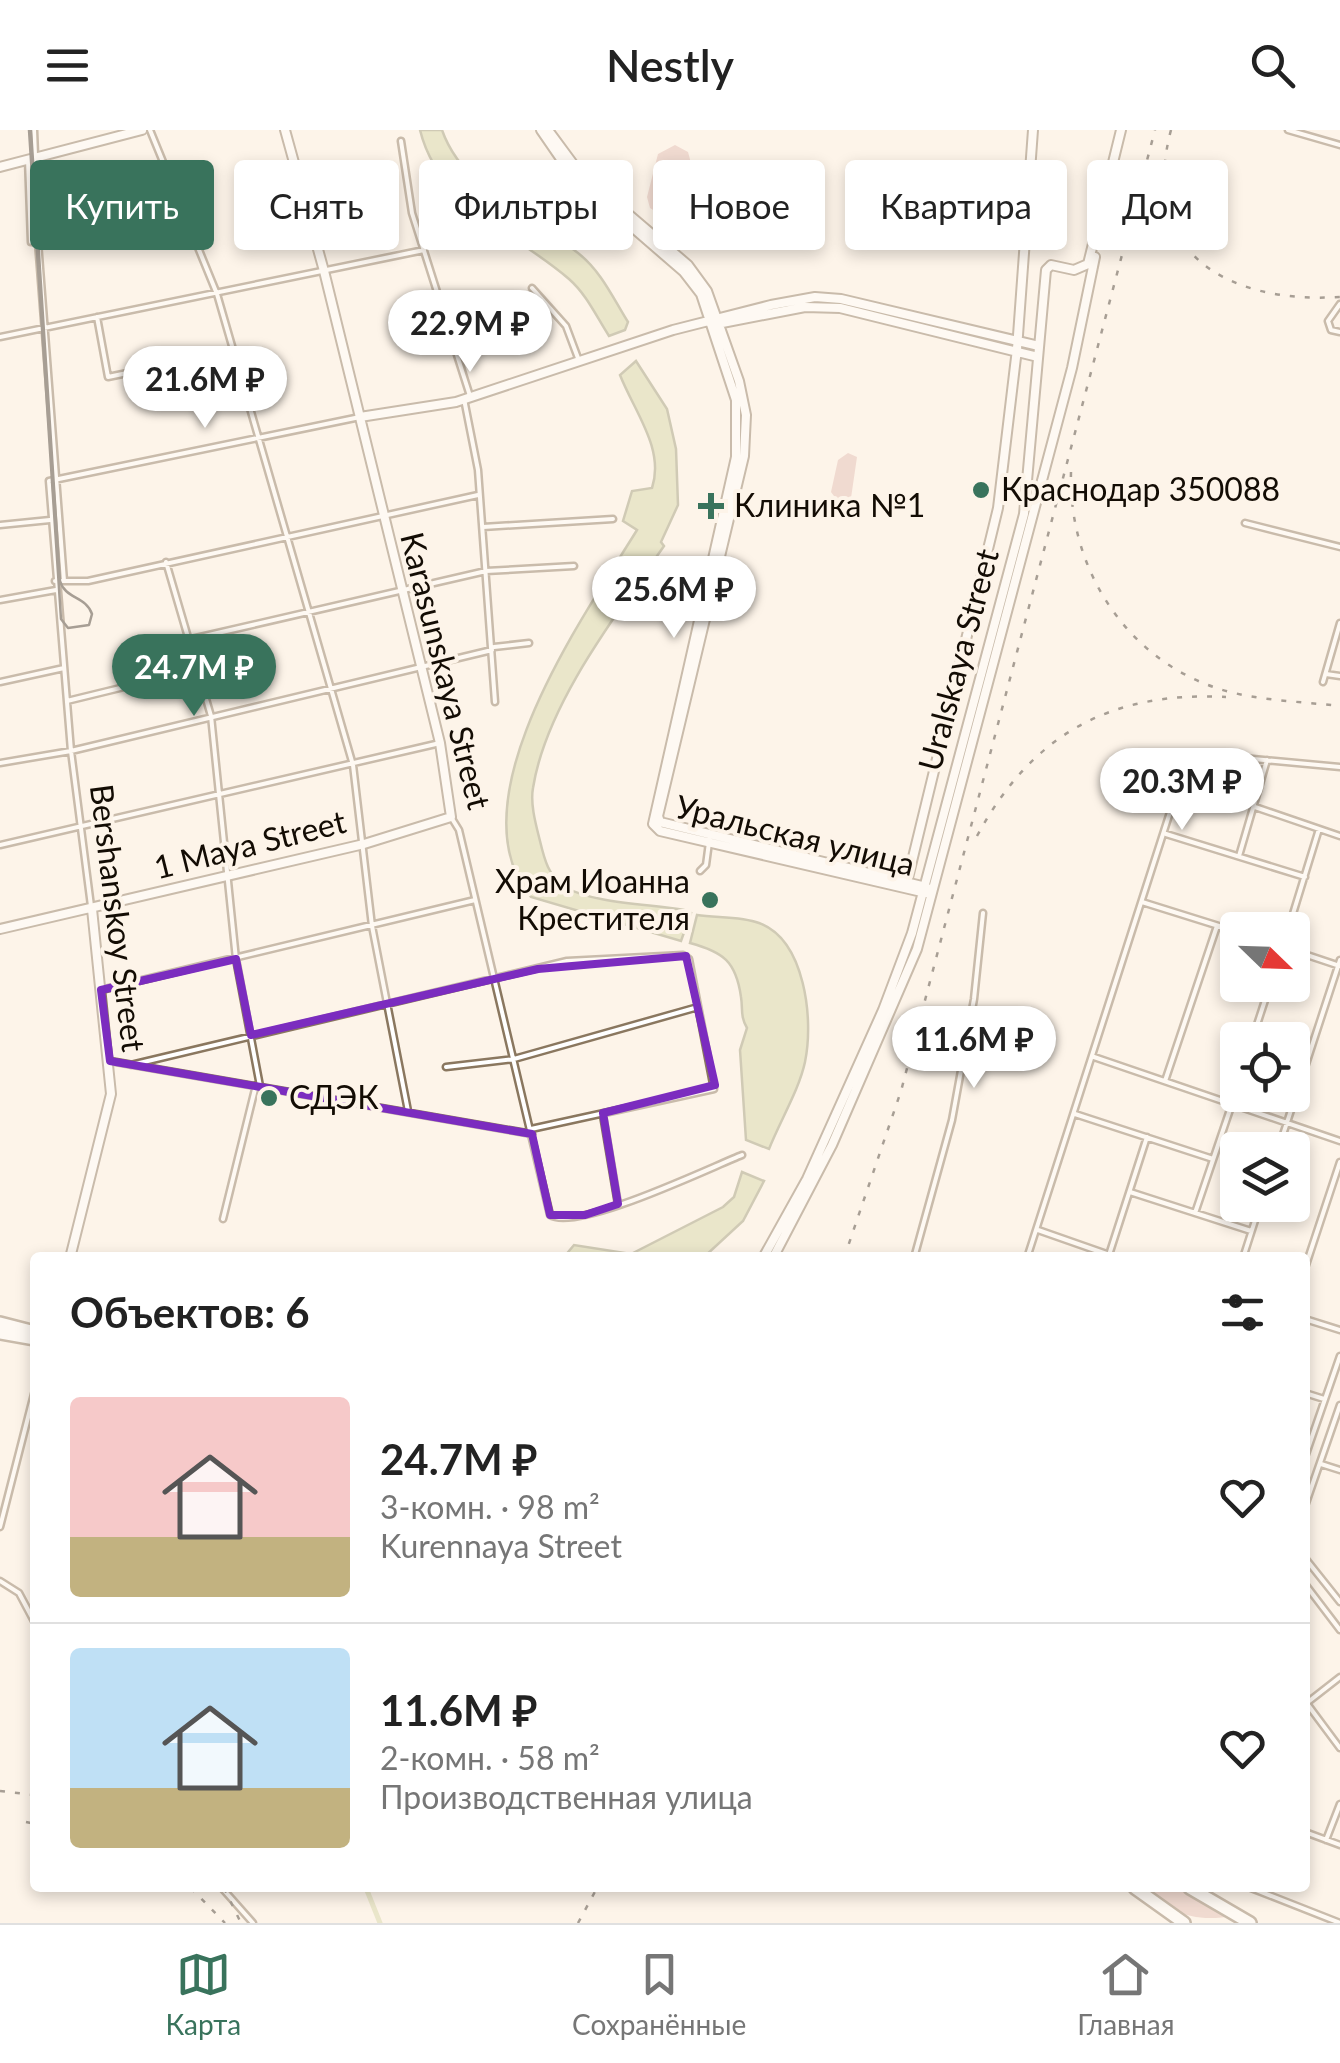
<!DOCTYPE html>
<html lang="ru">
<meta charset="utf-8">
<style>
body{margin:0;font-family:Lato,sans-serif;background:#f6f6f6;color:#222;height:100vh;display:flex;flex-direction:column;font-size:38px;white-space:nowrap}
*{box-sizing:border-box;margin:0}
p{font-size:32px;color:#767676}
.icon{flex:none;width:55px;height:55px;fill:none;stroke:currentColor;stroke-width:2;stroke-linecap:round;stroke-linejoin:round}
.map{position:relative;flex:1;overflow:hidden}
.panel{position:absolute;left:30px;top:1122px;width:1280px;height:640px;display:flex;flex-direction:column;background:#fff;border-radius:10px;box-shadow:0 5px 15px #0003}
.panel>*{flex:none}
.banner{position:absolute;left:30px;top:30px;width:1280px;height:90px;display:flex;gap:20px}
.needle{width:65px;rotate:113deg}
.controls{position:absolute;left:1220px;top:782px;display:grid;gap:20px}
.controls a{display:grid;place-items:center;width:90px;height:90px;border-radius:10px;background:#fff;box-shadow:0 5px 15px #0003;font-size:50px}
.price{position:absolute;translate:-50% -85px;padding:0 22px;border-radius:35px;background:#fff;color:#222;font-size:32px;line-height:65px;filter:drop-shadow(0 2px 5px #0008)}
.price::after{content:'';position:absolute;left:50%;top:60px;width:30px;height:22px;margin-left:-15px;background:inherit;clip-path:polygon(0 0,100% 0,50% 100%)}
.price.selected{background:#39735c;color:#fff}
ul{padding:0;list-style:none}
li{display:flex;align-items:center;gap:30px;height:250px;padding:0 40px}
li+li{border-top:2px solid #e0e0e0}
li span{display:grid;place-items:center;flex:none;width:280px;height:200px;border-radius:10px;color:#555}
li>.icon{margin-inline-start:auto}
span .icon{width:120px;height:120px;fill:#fffc;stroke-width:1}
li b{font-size:42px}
h2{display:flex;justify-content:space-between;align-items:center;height:120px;padding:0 40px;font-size:42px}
.chip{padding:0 35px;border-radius:10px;background:#fff;box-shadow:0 5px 15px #0003;font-size:35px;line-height:90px}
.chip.selected{background:#39735c;color:#fff}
header{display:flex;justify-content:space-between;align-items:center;height:130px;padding:0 40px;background:#fff;font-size:45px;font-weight:600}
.tab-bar{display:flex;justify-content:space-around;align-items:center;height:140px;border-top:2px solid #e0e0e0;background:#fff;font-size:28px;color:#767676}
.tab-bar a{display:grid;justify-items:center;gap:5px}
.tab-bar .selected{color:#39735c}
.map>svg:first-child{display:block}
</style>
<header><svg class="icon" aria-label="menu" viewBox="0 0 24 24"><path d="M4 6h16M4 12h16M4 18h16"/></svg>Nestly<svg class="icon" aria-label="search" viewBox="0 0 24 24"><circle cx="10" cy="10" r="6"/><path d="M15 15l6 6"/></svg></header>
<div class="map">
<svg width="1340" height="1793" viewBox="0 0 1340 1793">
<rect width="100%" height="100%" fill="#fdf4e9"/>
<path fill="#e1bab1" d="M675,15l13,7 3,11 -12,45 -18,7 -11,-7 -3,-11 11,-43z
M848,323l9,4 -6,41 -11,6 -9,-12 7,-32z
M1139,1758h45l49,28c-41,7 -62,-4 -94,-28z"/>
<path fill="#d3d4a5" stroke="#999875" stroke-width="2.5" d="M420,0h22c21,60 89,87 136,123 23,18 35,45 50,69l-3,8 -16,6c-13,-20 -22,-41 -40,-57 -54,-47 -130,-72 -149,-149z
M636,231l31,48 9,40 2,56 -17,37 3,4c-48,69 -118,159 -131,242 -3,16 3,37 7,53 4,17 9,37 25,46 29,17 86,17 119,23l7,3 -10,28 -150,-44c-80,-95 55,-284 106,-367l-14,-9 9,-30 20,-3c13,-39 -18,-77 -32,-113z
M697,785c19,3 44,1 62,8 46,17 55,96 46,139 -6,28 -25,59 -36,87l-23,-9 -6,-90 7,-22c-7,-12 -4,-19 -6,-31 -5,-36 -18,-45 -51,-54z
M742,1042l22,9 -21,40 -39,36h-140l10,-12 57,9 92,-47 11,-10z"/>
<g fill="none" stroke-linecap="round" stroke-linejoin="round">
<path stroke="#d3d4a5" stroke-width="5" d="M366,1758l14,35"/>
<g stroke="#8a775f" stroke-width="9">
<path id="street" d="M34,0l1,25
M150,0l67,164 136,471 19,161 36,185
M1288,0l52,15
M401,11l11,72 58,183
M28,29l3,83h7l26,339
M532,158l34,38 12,32
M1340,174l-12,17 3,9 9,2
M97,187l11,60 29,-6
M0,207l424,-87
M464,269l14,71 17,232
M1245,393l95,24
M0,395l50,-5
M483,397l130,-8
M166,432l45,154 25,243 24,127
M55,451h33l390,-86
M0,470l56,-10
M187,510l299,-69 88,-5
M494,517l35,-4
M1326,544l14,2
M0,552l64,-14
M1323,552l17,-59
M67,571l131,-32
M0,633l71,-12 421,-101
M1255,677l85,29
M451,687l8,13 91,385c27,17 159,-47 192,-60
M1166,704l139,43
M0,715l440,-102
M1239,726l28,-96
M700,741l6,-6 4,-30
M1142,772l96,30
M91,776l-20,-155 -22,-270 311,-64
M1288,800l31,-101
M1292,820l48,16
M101,860l374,-90
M1252,910l18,-55
M1094,927l246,84
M110,931l422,73
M131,935l436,-104 116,-6 6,4 25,130 -183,40
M446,937l68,-8 184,-52
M1165,951l52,-155
M1075,984l138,45
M603,985l15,89
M1278,1020l62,-190
M1130,1062l121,39
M1195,1083l43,-127
M223,1089l33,-134
M1038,1100l80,28
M914,1128l38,-138 22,-121 9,-86
M1027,1128l162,-505 151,14
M1108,1128l39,-121
M1243,1128l17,-53
M1305,1138l35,-106
M1305,1189l35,11
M1305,1263l19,6
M1305,1327l35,-101
M1321,1334l19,6
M1305,1376l35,-101
M0,1397l35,-137
M1305,1428l35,44
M0,1451l19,12 16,30
M1305,1454l35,46
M1305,1571l35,47
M1308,1572l32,-25
M1305,1702l35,13
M1326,1710l14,-36
M222,1758l31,35
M1251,1758l89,35"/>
</g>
<g stroke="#8a775f" stroke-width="12">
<path id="secondary" d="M541,0l31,45 112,97 17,22 35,106v57l-83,367 7,7 266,62
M548,0l31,42 109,93 19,26 32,90 7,34 -2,41 -86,360 2,6 266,65
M0,37l142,-37
M717,194l88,-17 35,1 198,49
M360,287l96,-15 217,-72 98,-25 44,-8 26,2 198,47
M906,756l92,-378 19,-159 16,-219
M0,799l364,-85 87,-27 -11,-74 -116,-472 -39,-141
M70,1128l41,-164 -19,-185
M763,1128l44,-79 76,-169 29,-77 112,-419 22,-244 5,-5 23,5 14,-6 33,-134
M773,1128l59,-113 85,-196 155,-581 23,-111"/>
</g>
<g stroke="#8a775f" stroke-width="16">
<path id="highway" d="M0,1193l35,9
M0,1203l35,6
M1135,1758l49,35
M1190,1758l60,35"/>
</g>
<use href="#street" stroke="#fff" stroke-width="4"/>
<use href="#secondary" stroke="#fff" stroke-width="8"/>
<use href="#highway" stroke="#fff" stroke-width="11"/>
<path stroke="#3e362e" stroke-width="2.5" d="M29,0l32,489 7,9 21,-3 3,-11c-6,-18 -27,-15 -32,-33l-29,-451"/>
<path stroke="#3e362e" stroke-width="2.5" stroke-dasharray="5 10" stroke-linecap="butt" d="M1171,0c-33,124 58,174 169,167
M1071,342c-3,102 62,197 163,221 35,8 71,9 106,13
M977,706c55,-102 134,-145 249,-139
M844,1128l57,-167 254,-961
M0,1661l35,4
M26,1692l9,2
M191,1758l34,35
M224,1758l17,35
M578,1793l19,-35"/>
</g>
<path d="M0 0H1340V1793H0ZM686,826l29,129 -112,28 15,91 -33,11h-35l-18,-81 -422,-73 -9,-71 135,-31 15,76 287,-66z" fill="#fdf4e9" fill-opacity=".55" fill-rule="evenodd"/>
<path fill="none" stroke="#7b2cbf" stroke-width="8" stroke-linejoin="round" d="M686,826l29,129 -112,28 15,91 -33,11h-35l-18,-81 -422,-73 -9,-71 135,-31 15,76 287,-66z"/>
<g fill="#39735c" stroke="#fdf4e9" stroke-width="4">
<circle cx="981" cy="360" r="10"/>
<path d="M706 361h10v10h10v10h-10v10h-10v-10h-10v-10h10z"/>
<circle cx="710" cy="770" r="10"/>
<circle cx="269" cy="968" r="10"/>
</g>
<g text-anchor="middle" stroke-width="8" stroke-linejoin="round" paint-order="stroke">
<g font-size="32" fill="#130c04" stroke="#fdf4e9" text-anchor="start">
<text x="1001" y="371">Краснодар 350088</text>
<text x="734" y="387">Клиника №1</text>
<text x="690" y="763" text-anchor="end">Храм Иоанна<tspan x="690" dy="37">Крестителя</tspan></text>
<text x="289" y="979">СДЭК</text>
</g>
<g font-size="32" fill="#130c04" stroke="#fdf4e9">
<text transform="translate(959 530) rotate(-75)" y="11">Uralskaya Street</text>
<text transform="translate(445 541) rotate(76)" y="11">Karasunskaya Street</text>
<text transform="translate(795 706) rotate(14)" y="11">Уральская улица</text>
<text transform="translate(250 715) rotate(-14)" y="11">1 Maya Street</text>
<text transform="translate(117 788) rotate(83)" y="11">Bershanskoy Street</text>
</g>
</g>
</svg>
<div class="controls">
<a><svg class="needle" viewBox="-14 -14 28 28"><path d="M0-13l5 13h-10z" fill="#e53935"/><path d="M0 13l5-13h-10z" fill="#767676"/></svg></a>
<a><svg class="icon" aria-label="locate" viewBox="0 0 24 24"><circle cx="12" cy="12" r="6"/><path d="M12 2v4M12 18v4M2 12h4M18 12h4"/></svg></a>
<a><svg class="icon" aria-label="layers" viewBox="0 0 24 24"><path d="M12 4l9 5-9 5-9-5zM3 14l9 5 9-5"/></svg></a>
</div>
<b class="price" style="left:470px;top:245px">22.9M ₽</b>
<b class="price" style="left:205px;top:301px">21.6M ₽</b>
<b class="price" style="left:674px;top:511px">25.6M ₽</b>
<b class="price selected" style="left:194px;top:589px">24.7M ₽</b>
<b class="price" style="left:1182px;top:703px">20.3M ₽</b>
<b class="price" style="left:974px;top:961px">11.6M ₽</b>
<div class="banner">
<a class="chip selected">Купить</a>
<a class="chip">Снять</a>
<a class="chip">Фильтры</a>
<a class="chip">Новое</a>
<a class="chip">Квартира</a>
<a class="chip">Дом</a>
</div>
<section class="panel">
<h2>Объектов: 6<svg class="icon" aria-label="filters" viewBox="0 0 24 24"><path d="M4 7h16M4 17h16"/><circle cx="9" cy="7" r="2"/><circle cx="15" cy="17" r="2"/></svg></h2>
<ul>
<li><span style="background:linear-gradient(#f6c9c9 70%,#c2b280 0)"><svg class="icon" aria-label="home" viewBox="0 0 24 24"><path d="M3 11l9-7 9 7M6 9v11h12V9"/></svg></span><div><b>24.7M ₽</b><p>3-комн. · 98 m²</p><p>Kurennaya Street</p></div><svg class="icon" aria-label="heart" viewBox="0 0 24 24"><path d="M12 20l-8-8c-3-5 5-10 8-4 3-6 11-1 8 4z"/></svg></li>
<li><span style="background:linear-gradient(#bfe0f5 70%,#c2b280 0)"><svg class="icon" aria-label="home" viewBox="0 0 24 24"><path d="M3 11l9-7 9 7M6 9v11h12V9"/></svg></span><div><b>11.6M ₽</b><p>2-комн. · 58 m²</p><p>Производственная улица</p></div><svg class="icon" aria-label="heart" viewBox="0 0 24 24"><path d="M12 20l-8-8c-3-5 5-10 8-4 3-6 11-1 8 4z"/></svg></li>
</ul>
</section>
</div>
<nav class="tab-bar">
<a class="selected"><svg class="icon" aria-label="map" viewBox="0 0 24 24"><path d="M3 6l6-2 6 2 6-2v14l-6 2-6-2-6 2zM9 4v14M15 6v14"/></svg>Карта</a>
<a><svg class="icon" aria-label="saved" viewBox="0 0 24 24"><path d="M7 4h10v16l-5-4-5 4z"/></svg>Сохранённые</a>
<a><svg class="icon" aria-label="home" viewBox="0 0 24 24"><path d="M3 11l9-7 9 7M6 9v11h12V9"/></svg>Главная</a>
</nav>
